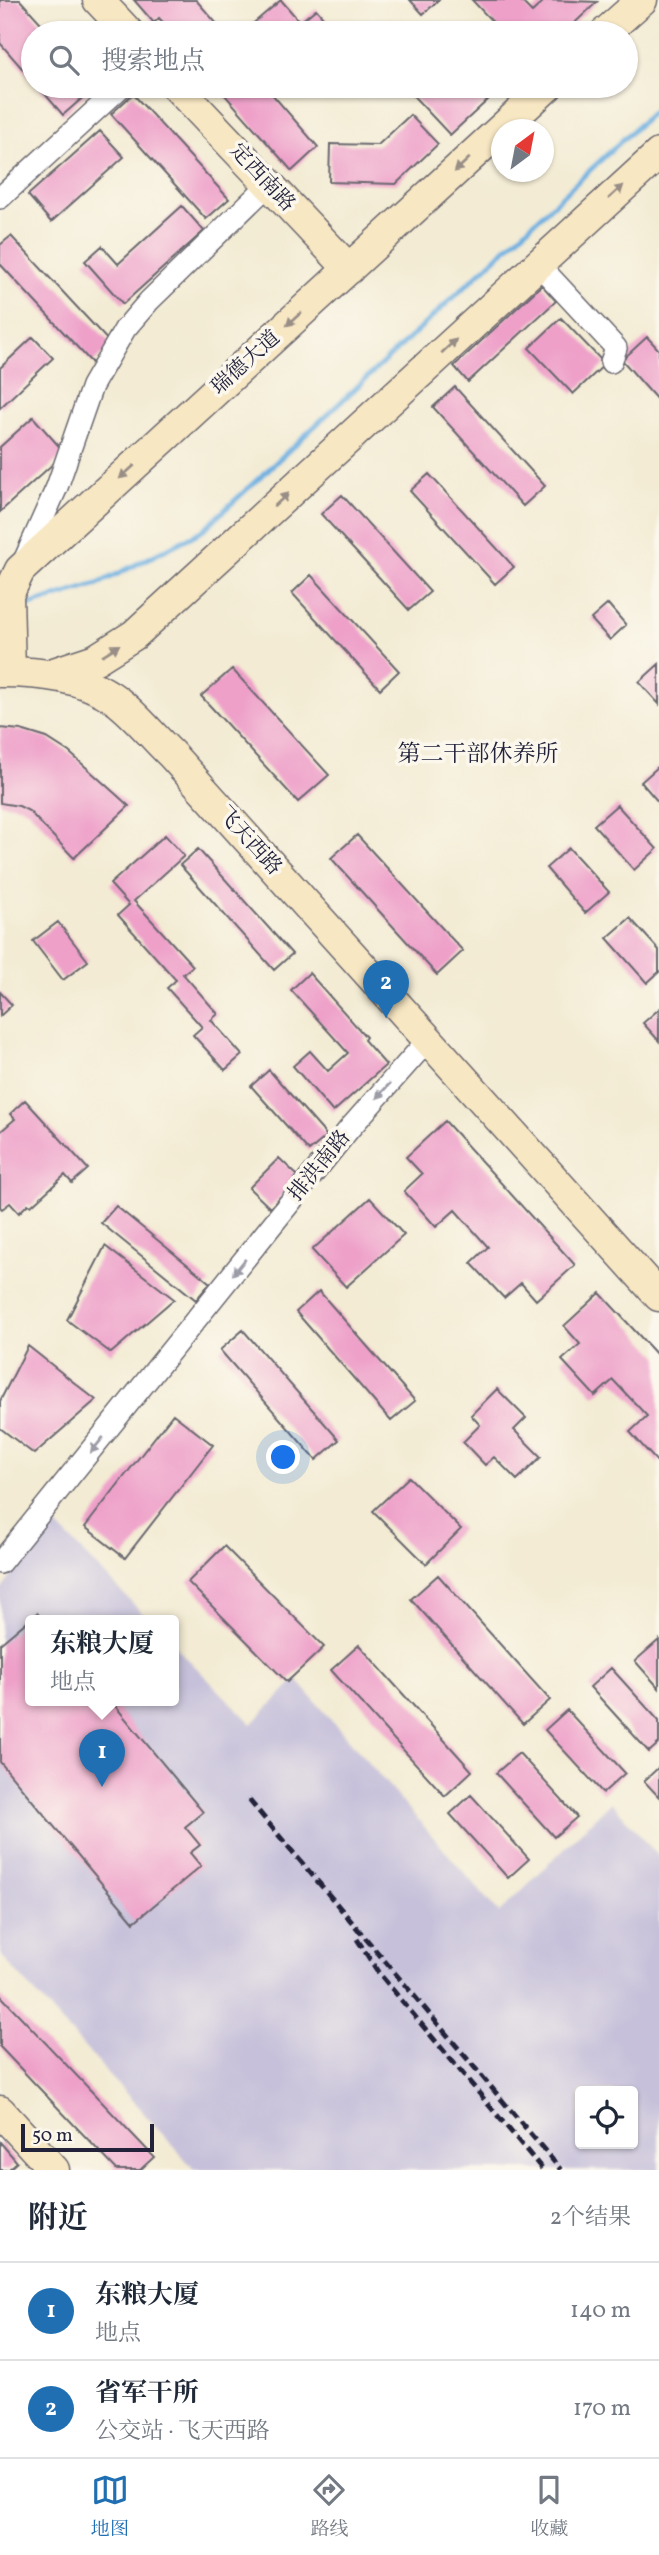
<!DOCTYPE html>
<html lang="zh">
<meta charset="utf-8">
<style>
:root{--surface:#fff;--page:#f6f6f7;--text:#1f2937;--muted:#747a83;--line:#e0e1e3;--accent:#1f6fb2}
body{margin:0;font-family:Vollkorn,"Noto Serif SC",serif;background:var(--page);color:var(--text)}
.controls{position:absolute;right:21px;bottom:21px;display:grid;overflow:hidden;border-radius:7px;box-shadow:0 2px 5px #0004}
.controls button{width:63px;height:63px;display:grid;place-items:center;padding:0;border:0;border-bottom:2px solid var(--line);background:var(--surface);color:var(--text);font:35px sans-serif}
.compass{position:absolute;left:491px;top:119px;width:63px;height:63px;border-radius:50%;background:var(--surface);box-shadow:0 2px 5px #0004;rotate:32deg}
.scale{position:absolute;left:21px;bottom:18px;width:133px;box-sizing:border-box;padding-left:7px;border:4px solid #22223b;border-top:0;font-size:19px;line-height:24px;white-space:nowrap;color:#22223b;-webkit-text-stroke:5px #fbf7ec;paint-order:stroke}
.you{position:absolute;left:284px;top:1458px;width:24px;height:24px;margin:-18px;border:5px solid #fff;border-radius:50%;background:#1a73e8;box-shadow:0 0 0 10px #1a73e833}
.badge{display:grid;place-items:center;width:46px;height:46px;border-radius:50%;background:var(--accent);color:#fff;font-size:23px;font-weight:700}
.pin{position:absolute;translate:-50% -58px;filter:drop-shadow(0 2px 4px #0008)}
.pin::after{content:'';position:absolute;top:37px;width:24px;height:21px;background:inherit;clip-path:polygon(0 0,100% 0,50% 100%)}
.popup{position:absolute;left:25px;top:1615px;width:154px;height:91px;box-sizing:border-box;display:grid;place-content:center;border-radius:7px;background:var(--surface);filter:drop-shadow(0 2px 5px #0005);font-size:23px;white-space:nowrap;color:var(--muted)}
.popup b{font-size:26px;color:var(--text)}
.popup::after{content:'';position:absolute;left:50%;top:100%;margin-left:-14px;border:14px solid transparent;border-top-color:var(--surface)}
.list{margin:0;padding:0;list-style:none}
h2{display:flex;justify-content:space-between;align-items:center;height:91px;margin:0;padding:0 28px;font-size:30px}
h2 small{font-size:23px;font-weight:400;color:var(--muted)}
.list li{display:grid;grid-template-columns:46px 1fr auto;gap:21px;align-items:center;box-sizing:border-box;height:98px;padding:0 28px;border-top:2px solid var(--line)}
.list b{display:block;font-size:26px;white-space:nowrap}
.list p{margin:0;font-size:23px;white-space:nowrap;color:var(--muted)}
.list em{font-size:23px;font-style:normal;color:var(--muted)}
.icon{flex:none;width:38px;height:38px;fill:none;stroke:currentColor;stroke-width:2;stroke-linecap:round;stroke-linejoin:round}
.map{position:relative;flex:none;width:659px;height:2170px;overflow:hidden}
.search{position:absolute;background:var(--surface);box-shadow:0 2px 5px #0004;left:21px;right:21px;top:21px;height:77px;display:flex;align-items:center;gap:18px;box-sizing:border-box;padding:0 24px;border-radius:38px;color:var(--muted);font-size:26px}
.sheet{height:287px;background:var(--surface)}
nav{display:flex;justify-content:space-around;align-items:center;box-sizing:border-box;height:98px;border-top:2px solid var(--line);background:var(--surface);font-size:19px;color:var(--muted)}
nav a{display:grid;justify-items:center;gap:4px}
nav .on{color:var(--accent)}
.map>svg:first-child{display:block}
.industrial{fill:#c6c0da;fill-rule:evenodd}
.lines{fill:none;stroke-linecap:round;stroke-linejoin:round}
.stream{stroke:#6bafe1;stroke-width:5}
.building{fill:#eea0c9}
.street-casing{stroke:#6b6870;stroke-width:24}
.secondary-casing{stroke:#6b6870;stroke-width:33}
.street{stroke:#fff;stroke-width:21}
.secondary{stroke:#f8e7c3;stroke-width:30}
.rail{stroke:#22223b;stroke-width:5;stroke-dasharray:10 5;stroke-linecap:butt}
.oneway{fill:#988e86}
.oneway2{fill:#9c9ca7}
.labels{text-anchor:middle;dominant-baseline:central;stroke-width:7;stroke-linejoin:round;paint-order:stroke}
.street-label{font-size:21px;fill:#22223b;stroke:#fbf7ec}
.neighbourhood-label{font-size:23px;fill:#22223b;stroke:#fbf7ec}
</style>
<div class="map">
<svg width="659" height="2170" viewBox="0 0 659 2170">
<rect width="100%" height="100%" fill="#fbf7ec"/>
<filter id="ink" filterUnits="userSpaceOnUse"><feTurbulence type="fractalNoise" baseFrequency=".0143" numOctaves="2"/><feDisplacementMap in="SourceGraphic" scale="14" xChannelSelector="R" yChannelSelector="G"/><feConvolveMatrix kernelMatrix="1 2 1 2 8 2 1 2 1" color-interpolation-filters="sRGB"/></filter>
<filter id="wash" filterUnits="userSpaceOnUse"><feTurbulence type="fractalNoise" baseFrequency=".00686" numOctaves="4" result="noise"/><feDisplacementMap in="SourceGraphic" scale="28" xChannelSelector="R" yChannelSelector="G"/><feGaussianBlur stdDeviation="1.57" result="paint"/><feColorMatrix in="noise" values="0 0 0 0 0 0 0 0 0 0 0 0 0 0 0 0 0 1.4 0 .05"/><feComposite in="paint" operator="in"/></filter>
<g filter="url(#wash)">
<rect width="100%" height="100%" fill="#f3ebd3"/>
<path class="industrial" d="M52,1521L150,1621H30V1701H174V1645L252,1724L296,1679L499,1913L611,1802L659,1857V2170H195L0,1954V1592ZM580,2091H633V2144H580Z"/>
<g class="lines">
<path class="stream" d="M16,609L98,584L202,531L659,106"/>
</g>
<g id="blocks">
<path class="building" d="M0,0H20L50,33H33V81L0,43Z
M134,0H196L225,33H173L159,18L154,23Z
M281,0L300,22L316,9L337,33L243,32Z
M410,0H439L423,14Z
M472,0H520L532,12L545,0L597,2L564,33H503Z
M38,86H96L63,115Z
M217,86H265L318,147L292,171Z
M404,86H503L450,135Z
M133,94L229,199L206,219L111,114Z
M410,115L438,144L396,184L329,182L330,144L378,145Z
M100,131L124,157L51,222L28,195Z
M182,206L204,231L123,304L85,261L102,246L118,264Z
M11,236L112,345L92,363L0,264V245Z
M542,285L556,301L468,382L454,366Z
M561,318L605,364L573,394L529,348Z
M33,337L53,358L0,408V368Z
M647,337L659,350V402L622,360Z
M455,387L545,486L523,506L433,407Z
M33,417L65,453L0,512V447Z
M429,474L514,567L495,584L410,491Z
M342,495L430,592L409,610L321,514Z
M311,575L399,671L380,689L292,593Z
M608,604L626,625L610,640L591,619Z
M659,664V704L639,682Z
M232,669L329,775L298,802L201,696Z
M0,728L21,730L47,738L69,752L129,806L74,858L29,811L19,806L0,803Z
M659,766V803L641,782Z
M617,805L657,849L634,870L594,825Z
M165,835L184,856L134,901L193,966L183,974L218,1014L211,1020L242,1055L225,1070L193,1035L202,1027L167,988L176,980L118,915L129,905L110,884Z
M357,835L463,951L437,975L331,858Z
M569,848L609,892L585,913L546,868Z
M198,849L292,954L274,970L180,865Z
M630,918L659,950V972L647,983L607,938Z
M58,922L88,961L63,980L33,941Z
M309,973L366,1037L364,1040L386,1065L333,1112L293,1066L310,1051L328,1071L348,1053L291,990Z
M0,992L12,1005L0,1016Z
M659,1009V1041L643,1023Z
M269,1070L327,1136L309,1151L251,1086Z
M25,1100L88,1169L72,1183L65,1175L31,1206L28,1204L19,1213L10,1203L2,1209L0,1207V1132L15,1119L10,1114Z
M445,1121L575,1265L536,1300L521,1283L504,1298L471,1263L488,1247L455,1210L436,1227L404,1191L422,1174L406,1157Z
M279,1158L299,1177L270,1208L249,1188Z
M370,1198L404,1235L346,1287L312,1250Z
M116,1206L210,1283L196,1300L101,1223Z
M105,1246L174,1299L111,1353L67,1320Z
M319,1291L415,1401L391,1421L296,1312Z
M600,1293L659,1357V1464L630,1432L647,1416L613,1380L595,1396L562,1360L580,1344L564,1326Z
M243,1330L339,1440L316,1460L220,1350Z
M28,1346L96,1400L34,1454L0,1428V1401Z
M497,1389L526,1418L514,1430L541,1457L517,1480L494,1457L485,1465L463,1442L480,1425L471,1415Z
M173,1414L213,1445L125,1558L85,1527Z
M409,1477L461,1529L426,1564L373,1511Z
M224,1546L324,1647L287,1682L188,1582Z
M438,1575L550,1700L523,1724L411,1599Z
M37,1613L44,1621H30V1701H111L203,1812L185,1827L200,1845L190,1853L201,1866L134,1922L0,1762V1644Z
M659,1640V1688L635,1661Z
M359,1645L472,1771L445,1796L331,1670Z
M611,1668L659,1721V1743L649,1752L590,1687Z
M567,1710L625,1773L603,1793L545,1730Z
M519,1753L577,1817L554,1837L496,1773Z
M659,1767V1797L644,1781Z
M471,1795L529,1859L508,1878L450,1814Z
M0,1995L154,2157L140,2170H117L0,2047Z
M0,2142L17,2162L8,2170H0Z"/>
</g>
</g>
<g filter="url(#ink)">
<use href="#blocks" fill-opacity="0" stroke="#6b6870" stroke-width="2"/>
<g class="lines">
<g class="street-casing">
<path id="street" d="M0,198L122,86
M538,264L616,348L611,362
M23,563L57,487L92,386L125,329L149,301L267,186
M0,1563L350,1128L428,1040"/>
</g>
<g class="secondary-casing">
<path id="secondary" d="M98,0L129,33
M605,33L642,0
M176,86L349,269
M0,672C39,672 84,676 116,700C136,715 153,737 171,754L659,1296
M10,672L8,595L20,570L548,86
M48,675L96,659L134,635L659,154
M0,2111L54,2170"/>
</g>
<use href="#street" class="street"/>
<use href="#secondary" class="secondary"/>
<path class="rail" d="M249,1800L561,2170
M357,1939L378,1972L543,2170"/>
</g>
<defs><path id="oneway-solid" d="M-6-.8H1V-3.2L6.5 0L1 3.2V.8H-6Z" transform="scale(1.75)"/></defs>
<g class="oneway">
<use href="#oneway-solid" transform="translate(462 165) rotate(137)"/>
<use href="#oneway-solid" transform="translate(616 192) rotate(-42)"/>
<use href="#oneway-solid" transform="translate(294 319) rotate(138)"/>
<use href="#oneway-solid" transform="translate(449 346) rotate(-43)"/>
<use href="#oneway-solid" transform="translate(127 472) rotate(138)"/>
<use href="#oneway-solid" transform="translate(281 500) rotate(-43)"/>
<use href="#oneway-solid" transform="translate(111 650) rotate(-32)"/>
</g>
<g class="oneway2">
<use href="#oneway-solid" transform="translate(383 1091) rotate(132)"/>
<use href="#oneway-solid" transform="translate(239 1267) rotate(129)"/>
<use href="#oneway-solid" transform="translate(97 1445) rotate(129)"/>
</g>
</g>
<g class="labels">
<g class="street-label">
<text transform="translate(262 178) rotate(47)">定西南路</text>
<text transform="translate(246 363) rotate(-42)">瑞德大道</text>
<text transform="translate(249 841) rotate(48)">飞天西路</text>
<text transform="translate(320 1166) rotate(-51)">排洪南路</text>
</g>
<g class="neighbourhood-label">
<text x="478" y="755">第二干部休养所</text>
</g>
</g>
</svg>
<div class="controls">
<button><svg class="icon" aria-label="locate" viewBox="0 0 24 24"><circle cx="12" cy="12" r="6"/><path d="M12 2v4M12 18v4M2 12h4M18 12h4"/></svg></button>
</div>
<svg class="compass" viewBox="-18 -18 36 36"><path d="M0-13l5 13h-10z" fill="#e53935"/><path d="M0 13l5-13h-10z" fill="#747a83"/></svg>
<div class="scale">50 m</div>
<div class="you"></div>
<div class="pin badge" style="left:102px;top:1787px">1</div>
<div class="popup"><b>东粮大厦</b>地点</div>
<div class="pin badge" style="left:386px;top:1018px">2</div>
<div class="search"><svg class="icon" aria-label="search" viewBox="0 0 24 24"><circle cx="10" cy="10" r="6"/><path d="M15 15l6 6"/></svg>搜索地点</div>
</div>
<section class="sheet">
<h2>附近<small>2个结果</small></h2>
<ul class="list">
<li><span class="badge">1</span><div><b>东粮大厦</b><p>地点</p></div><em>140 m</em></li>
<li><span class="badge">2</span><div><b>省军干所</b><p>公交站 · 飞天西路</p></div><em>170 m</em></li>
</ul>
</section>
<nav>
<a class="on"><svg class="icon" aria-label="map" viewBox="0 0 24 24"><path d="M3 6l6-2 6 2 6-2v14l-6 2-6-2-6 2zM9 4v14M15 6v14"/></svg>地图</a>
<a><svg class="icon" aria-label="directions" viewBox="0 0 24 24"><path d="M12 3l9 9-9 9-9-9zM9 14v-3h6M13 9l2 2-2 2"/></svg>路线</a>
<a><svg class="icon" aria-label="saved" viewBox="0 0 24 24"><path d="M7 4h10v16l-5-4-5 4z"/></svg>收藏</a>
</nav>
